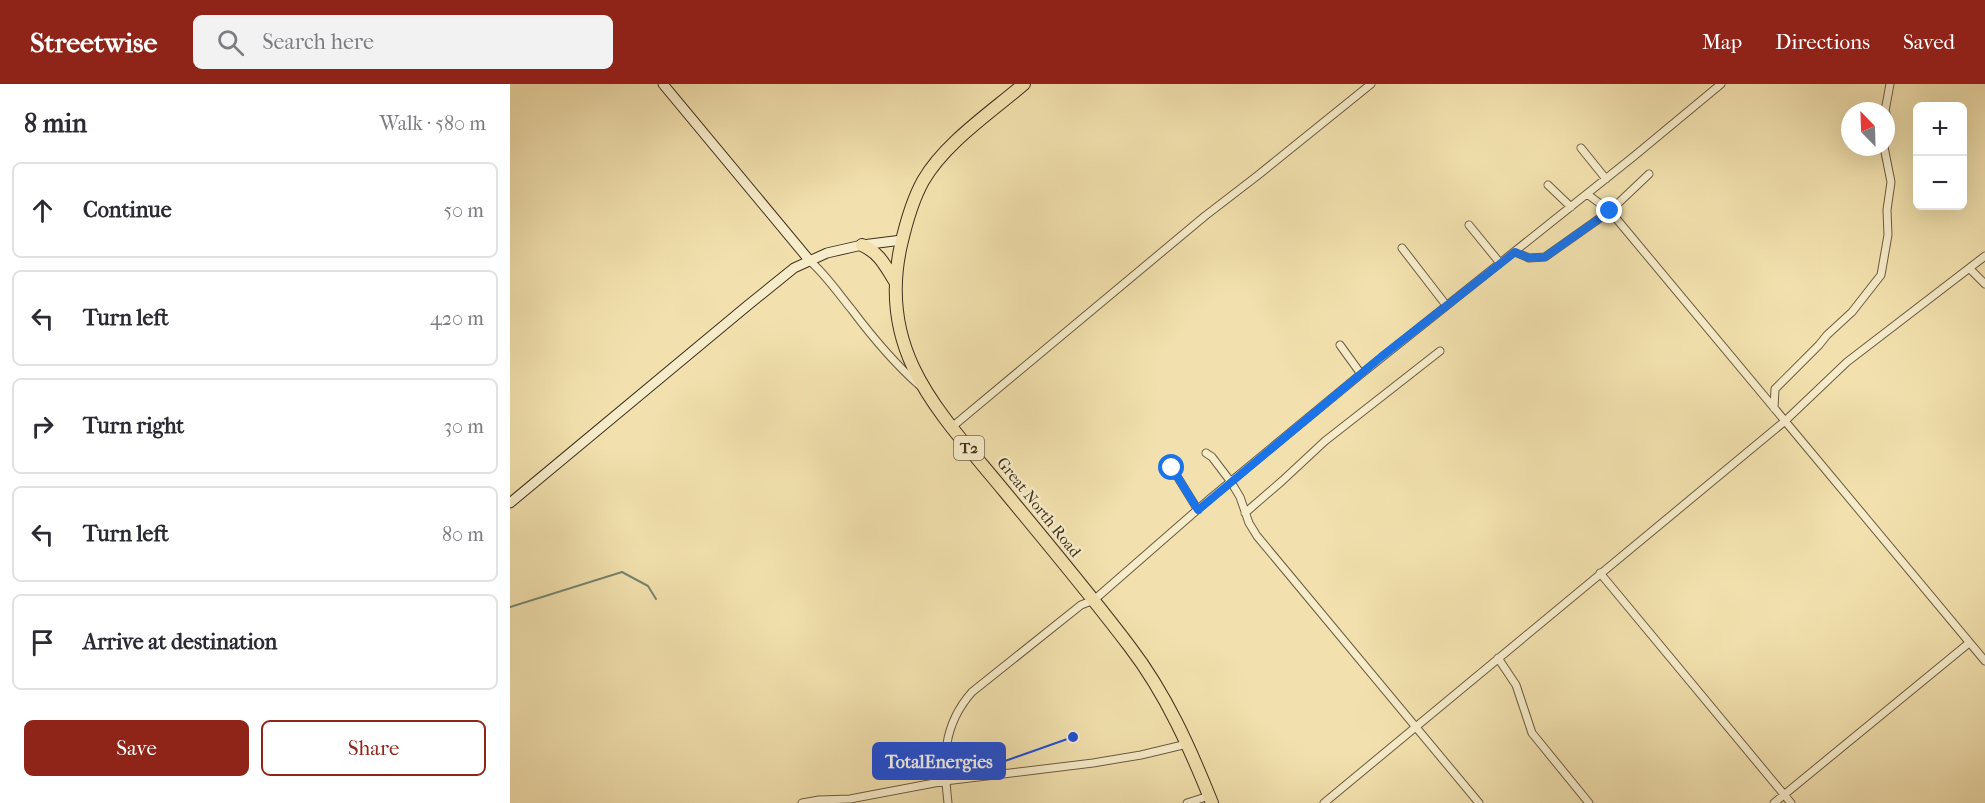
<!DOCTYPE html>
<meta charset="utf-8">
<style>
:root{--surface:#fff;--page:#f2f2f3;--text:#2b2b33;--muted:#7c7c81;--line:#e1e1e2;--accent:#8f2418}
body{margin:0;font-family:"IM FELL French Canon",serif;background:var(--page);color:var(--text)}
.controls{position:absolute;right:18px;top:18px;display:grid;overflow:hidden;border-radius:9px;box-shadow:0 6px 24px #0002}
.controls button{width:54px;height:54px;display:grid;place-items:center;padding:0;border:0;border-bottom:2px solid var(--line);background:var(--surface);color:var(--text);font:30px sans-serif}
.compass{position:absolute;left:1331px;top:18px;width:54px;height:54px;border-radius:50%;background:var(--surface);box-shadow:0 6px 24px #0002;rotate:337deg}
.stop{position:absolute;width:18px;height:18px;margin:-14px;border:4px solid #1a73e8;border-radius:50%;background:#fff}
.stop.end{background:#1a73e8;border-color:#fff;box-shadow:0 2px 6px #0008}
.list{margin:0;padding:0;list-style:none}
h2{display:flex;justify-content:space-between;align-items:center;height:78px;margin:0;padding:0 24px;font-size:26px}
h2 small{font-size:20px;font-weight:400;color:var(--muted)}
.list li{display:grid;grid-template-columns:39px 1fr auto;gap:18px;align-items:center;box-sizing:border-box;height:96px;margin:0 12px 12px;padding:0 12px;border:2px solid var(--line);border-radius:9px}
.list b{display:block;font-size:22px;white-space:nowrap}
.list em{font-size:20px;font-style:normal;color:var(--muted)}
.actions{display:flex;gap:12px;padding:18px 24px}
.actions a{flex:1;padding:14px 0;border:2px solid var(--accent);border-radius:9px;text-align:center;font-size:21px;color:var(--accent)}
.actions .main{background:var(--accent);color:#fff}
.icon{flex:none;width:33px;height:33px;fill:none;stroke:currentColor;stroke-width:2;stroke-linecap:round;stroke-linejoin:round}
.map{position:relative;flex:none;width:1475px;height:719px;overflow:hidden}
header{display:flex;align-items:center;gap:36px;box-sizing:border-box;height:84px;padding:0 30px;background:var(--accent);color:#fff}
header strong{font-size:28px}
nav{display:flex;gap:33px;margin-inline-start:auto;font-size:21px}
.search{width:420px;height:54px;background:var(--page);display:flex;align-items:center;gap:15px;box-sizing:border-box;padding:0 21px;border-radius:9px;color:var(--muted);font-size:22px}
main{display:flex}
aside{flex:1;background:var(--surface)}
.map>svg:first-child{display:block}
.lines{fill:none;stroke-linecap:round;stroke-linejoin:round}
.stream{stroke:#76856f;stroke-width:2}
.street-casing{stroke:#6b5c41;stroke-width:9}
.secondary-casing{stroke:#3e301d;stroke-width:11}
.highway-casing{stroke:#3e301d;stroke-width:14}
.street{stroke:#f7ecca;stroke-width:7}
.secondary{stroke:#f7ecca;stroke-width:9}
.highway{stroke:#f2e1ae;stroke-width:12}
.route{stroke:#1a73e8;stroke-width:8}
.labels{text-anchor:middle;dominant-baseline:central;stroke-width:5;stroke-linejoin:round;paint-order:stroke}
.shield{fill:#f7ecca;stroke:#766851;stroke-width:1.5}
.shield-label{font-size:15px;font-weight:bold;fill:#3e301d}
.street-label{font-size:16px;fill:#3e301d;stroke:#f7ecca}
.leader{fill:none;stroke:#1d4ed8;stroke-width:2}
.callout-dot{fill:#1d4ed8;stroke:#f7ecca;stroke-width:2}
.callout{fill:#1d4ed8;stroke:#1d4ed8;stroke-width:2}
.callout-label{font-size:18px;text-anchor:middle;font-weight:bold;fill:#fff}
</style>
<header>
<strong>Streetwise</strong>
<div class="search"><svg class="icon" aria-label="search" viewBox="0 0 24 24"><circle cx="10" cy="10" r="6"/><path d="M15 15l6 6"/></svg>Search here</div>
<nav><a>Map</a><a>Directions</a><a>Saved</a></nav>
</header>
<main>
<aside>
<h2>8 min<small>Walk · 580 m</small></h2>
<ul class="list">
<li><svg class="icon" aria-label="ahead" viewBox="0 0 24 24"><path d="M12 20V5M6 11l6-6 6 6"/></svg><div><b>Continue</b></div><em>50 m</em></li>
<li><svg class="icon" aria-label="left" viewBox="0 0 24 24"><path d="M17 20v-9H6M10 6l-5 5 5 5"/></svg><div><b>Turn left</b></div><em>420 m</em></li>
<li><svg class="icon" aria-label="right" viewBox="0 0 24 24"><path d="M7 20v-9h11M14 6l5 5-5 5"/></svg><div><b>Turn right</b></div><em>30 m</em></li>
<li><svg class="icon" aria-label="left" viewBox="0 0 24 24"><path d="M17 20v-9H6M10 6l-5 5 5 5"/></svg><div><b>Turn left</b></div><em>80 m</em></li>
<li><svg class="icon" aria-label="arrive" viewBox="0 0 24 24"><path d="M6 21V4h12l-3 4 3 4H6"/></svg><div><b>Arrive at destination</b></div></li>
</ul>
<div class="actions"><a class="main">Save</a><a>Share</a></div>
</aside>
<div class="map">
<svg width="1475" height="719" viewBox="0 0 1475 719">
<rect width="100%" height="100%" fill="#f2e1ae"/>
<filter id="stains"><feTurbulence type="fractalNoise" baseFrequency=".00333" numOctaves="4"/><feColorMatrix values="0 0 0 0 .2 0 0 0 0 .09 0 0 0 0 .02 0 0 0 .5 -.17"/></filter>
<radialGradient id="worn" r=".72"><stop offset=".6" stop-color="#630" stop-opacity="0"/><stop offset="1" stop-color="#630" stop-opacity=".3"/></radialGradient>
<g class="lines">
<path class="stream" d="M0,523L112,488L138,502L146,515"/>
<g class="street-casing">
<path id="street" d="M1375,27L1380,0
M1376,29V52
M1071,64L1096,95
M1038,101L1061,123
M1077,110L1100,127L1475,577
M959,141L990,179
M892,164L936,221
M1005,168L1019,174L1035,173L1100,127L1139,90
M300,177C316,191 328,209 342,226C363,254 384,279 410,302
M1460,185L1475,200
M830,261L851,290
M1264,324L1265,305L1309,261L1317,251L1342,228L1371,191L1378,151L1377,126L1381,98L1374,63
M442,343L695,132L747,92L861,0
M696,369L702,373L721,398L730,413L739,439L747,452L969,719
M662,384L688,426
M735,429L772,397L815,357L930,267
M1090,489L1281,719
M988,574L1006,601L1022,649L1079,719
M292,719L309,716L340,715L435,697L583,679L631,671L677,660
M438,719C433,676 432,642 462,608L571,521L584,516L702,413L851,290L1123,73L1211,0
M677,719L699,712
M814,719L1275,337L1337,278L1475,172
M1264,719L1459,559"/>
</g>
<g class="secondary-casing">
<path id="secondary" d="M153,0L300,177
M0,419L237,222L284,184L317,169L352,161L392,156"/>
</g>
<g class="highway-casing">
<path id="highway" d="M514,0C480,29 435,59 413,97C402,117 396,139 391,161C366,270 432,331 495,408C537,459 580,510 620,563C656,610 680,664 702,719
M352,161C371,170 375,182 386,199"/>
</g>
<use href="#street" class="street"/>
<use href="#secondary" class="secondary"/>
<use href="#highway" class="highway"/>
</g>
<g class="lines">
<path class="route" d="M662,384L688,426L871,273L1005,168L1019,174L1035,173L1100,127"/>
</g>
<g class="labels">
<rect class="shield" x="444" y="352" width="30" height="24" rx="4.5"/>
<g class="shield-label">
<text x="459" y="364">T2</text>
</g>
<g class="street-label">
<text transform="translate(529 423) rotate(51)">Great North Road</text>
</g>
</g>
<path class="leader" d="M563 653L495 677"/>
<circle class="callout-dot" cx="563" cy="653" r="6"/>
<rect class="callout" x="363" y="659" width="132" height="36" rx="6"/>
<g class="callout-label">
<text x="429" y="684">TotalEnergies</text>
</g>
<rect width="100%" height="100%" filter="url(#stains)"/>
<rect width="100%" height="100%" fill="url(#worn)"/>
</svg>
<div class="controls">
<button>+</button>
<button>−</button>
</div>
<svg class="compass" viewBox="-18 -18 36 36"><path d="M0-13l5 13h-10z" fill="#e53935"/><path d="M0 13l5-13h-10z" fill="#7c7c81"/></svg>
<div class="stop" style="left:662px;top:384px"></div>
<div class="stop end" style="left:1100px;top:127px"></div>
</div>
</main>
